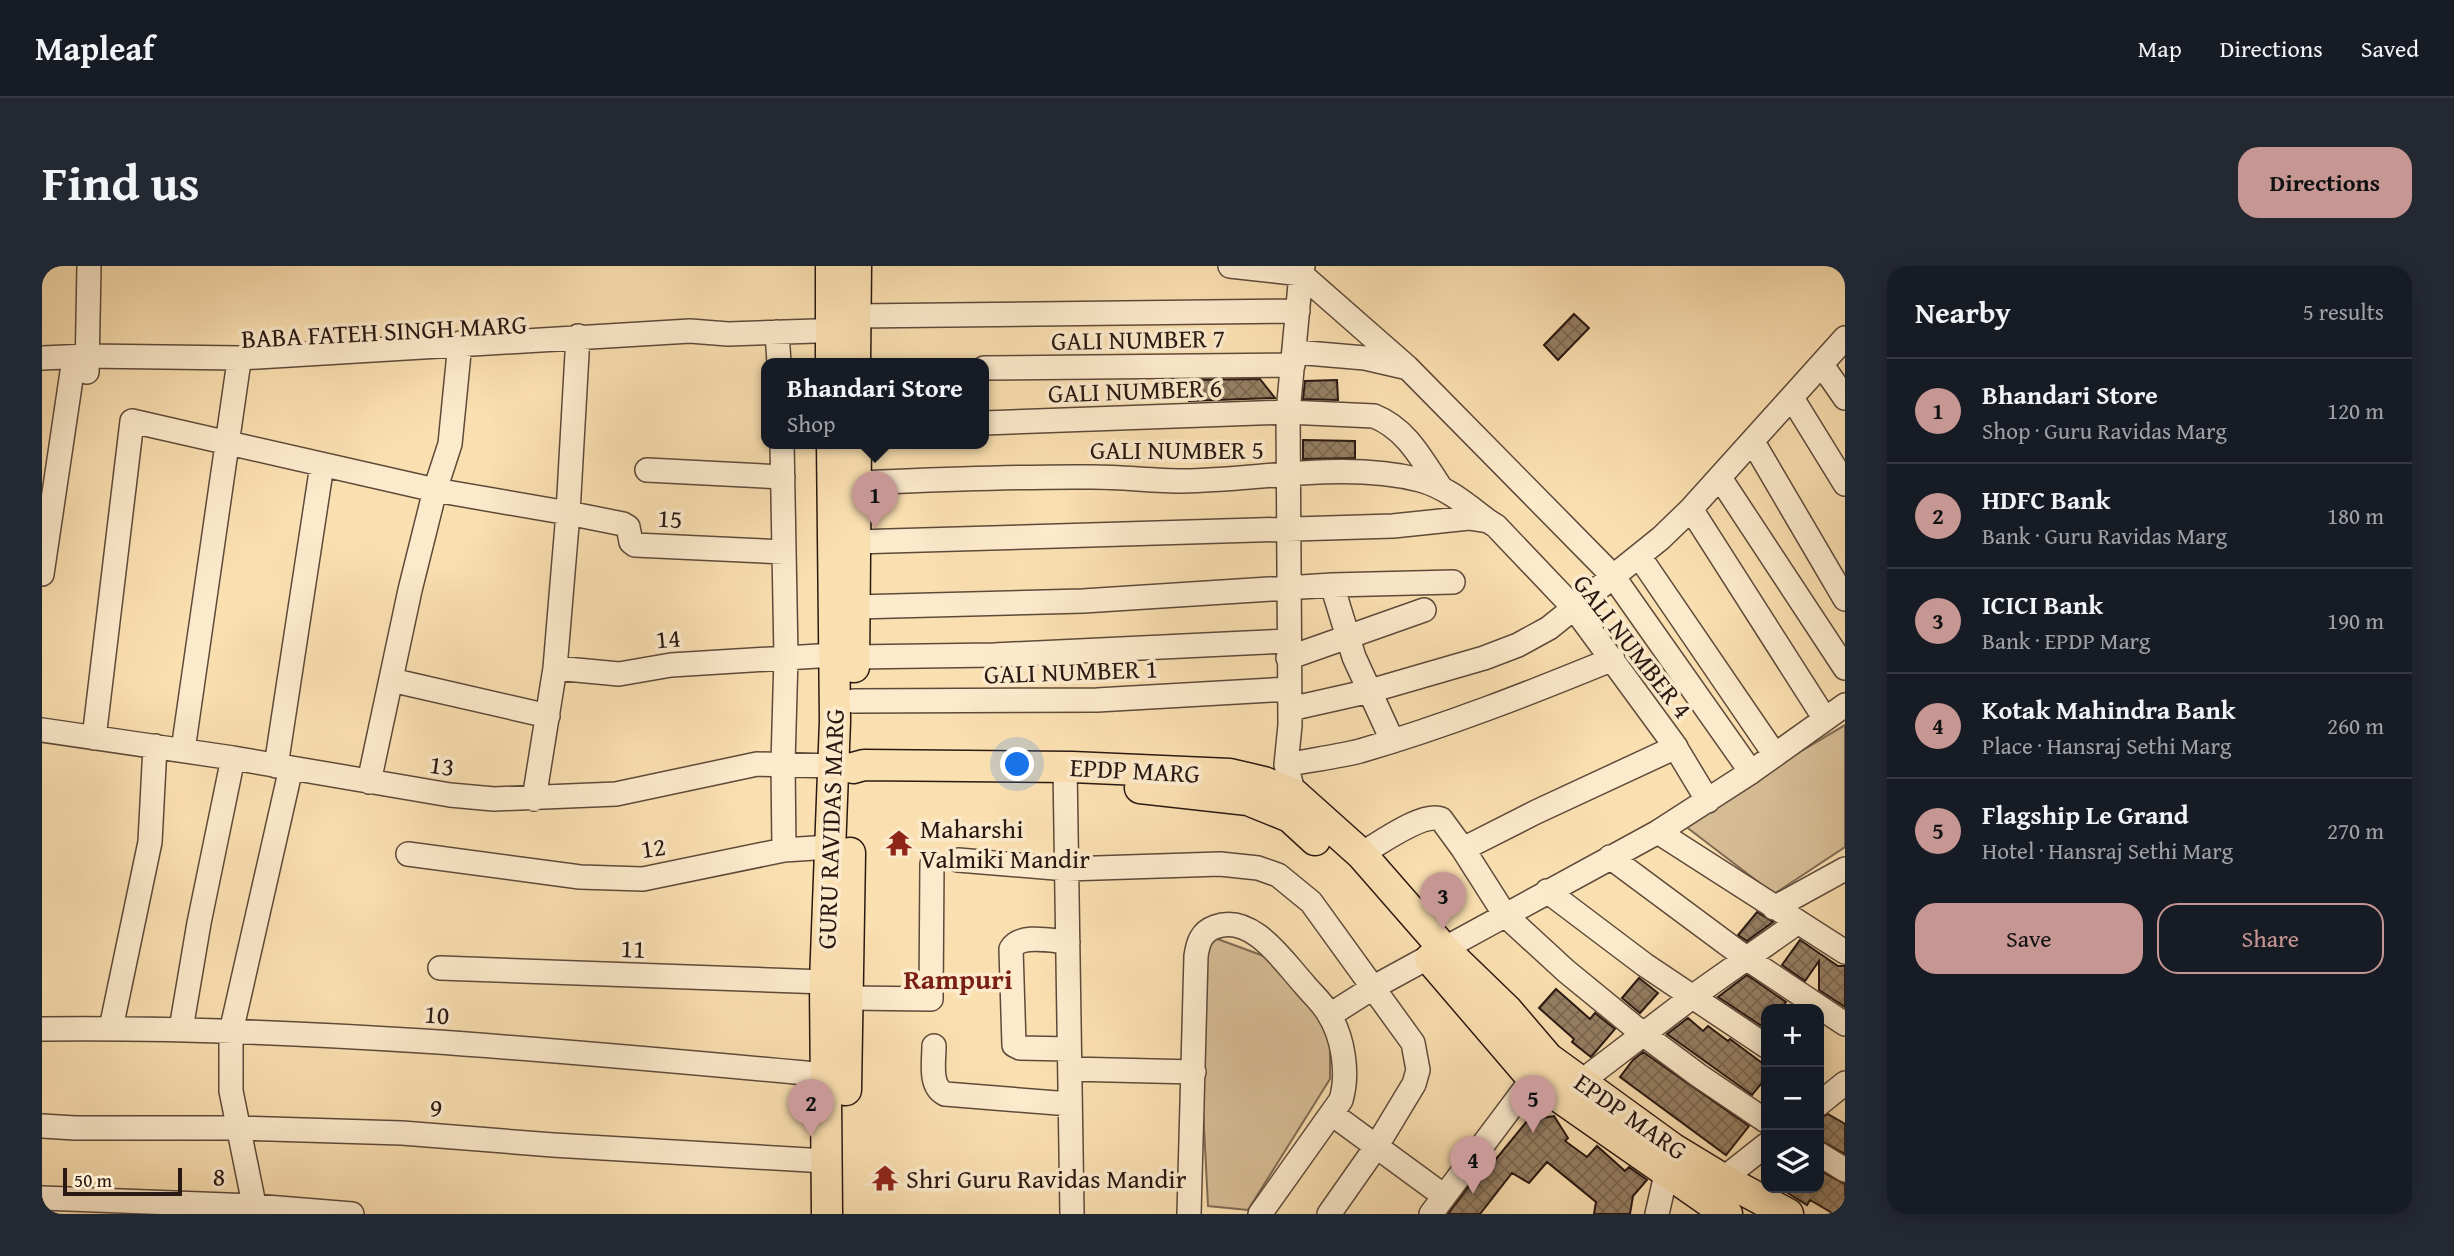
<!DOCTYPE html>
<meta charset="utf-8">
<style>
:root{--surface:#171b24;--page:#242831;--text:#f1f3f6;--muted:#9ea1a6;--line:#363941;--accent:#c59692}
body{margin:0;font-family:"Gentium Book Plus",serif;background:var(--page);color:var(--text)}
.controls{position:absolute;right:21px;bottom:21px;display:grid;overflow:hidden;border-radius:14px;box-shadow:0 4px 18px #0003}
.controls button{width:63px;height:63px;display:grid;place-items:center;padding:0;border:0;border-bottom:2px solid var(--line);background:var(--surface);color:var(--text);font:35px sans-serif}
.scale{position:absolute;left:21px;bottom:18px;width:119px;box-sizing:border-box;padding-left:7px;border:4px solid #2a1812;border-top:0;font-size:19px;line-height:24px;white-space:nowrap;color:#2a1812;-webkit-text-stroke:5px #fceacc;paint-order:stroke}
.you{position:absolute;left:976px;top:499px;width:24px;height:24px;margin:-18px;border:5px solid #fff;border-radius:50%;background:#1a73e8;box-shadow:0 0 0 10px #1a73e833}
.badge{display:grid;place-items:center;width:46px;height:46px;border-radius:50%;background:var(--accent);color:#111;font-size:23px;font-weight:700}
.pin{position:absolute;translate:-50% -58px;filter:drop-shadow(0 2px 4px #0008)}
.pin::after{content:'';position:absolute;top:37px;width:24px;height:21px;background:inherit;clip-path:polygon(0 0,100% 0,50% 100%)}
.popup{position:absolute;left:719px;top:92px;width:228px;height:91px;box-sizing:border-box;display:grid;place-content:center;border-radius:14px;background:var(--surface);filter:drop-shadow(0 2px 5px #0005);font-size:23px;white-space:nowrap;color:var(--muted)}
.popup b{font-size:26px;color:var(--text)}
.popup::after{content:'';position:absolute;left:50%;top:100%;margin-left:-14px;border:14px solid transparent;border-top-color:var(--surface)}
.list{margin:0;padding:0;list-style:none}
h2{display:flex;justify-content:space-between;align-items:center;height:91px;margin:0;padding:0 28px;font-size:30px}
h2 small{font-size:23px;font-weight:400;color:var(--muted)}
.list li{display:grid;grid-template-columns:46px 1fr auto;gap:21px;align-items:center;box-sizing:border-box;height:105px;padding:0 28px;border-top:2px solid var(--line)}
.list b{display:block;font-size:26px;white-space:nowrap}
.list p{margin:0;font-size:23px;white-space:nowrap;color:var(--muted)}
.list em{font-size:23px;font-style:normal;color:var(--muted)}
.actions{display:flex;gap:14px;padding:21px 28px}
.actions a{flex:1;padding:16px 0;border:2px solid var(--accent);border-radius:21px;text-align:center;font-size:24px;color:var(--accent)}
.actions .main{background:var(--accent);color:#111}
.icon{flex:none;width:38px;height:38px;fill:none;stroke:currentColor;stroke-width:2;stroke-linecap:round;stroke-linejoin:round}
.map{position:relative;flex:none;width:1803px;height:948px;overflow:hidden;border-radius:21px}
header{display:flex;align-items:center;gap:42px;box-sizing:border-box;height:98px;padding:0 35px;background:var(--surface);border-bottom:2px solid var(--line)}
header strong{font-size:33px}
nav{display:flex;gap:38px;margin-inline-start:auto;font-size:24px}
.intro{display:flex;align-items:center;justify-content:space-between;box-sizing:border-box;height:168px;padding:0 42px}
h1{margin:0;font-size:49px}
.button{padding:18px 32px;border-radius:21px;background:var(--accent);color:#111;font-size:24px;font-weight:700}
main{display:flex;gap:42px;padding:0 42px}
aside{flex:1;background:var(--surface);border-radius:21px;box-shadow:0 4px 18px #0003}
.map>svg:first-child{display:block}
.park{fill:#d7bd95;stroke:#806a54;stroke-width:2}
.building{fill:url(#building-cross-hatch);stroke:#2a1812;stroke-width:2}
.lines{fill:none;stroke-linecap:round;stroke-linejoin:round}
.minor-casing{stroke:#5e4a3a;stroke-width:26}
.major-casing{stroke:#2a1812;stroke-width:33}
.minor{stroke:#fceacc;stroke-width:23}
.major{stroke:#fadfb0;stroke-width:30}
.labels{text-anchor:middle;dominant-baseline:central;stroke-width:7;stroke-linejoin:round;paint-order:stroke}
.street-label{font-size:26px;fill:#2a1812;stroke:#fceacc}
.poi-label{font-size:26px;fill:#2a1812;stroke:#fceacc;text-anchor:start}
.neighbourhood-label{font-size:28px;font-weight:bold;fill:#7a1f14;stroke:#fceacc}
</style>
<header>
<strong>Mapleaf</strong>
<nav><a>Map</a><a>Directions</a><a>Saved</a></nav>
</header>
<div class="intro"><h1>Find us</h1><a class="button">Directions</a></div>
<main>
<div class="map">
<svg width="1803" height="948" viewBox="0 0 1803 948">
<defs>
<pattern id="building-cross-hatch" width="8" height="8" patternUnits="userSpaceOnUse" patternTransform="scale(1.75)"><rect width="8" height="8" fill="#967f64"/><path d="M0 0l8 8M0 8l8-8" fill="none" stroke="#7b6751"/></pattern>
</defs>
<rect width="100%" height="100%" fill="#fadfb0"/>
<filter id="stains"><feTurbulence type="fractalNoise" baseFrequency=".00286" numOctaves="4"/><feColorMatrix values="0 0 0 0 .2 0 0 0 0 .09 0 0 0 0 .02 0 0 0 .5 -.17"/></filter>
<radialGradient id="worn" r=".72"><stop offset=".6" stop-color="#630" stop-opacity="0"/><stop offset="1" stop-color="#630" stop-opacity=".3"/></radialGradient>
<path class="park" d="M1803,459V581L1732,628L1630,550L1724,506Z
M1162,668L1227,692L1262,722L1288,772V813L1206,944L1166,940L1158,782Z"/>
<path class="building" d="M1532,48L1547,62L1516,94L1502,79Z
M1218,113L1233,132L1147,135L1148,114Z
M1295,114L1296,134L1261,133L1263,115Z
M1261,174L1313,175V192L1261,193Z
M1715,646L1731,656L1705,675L1696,669Z
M1758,674L1796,700H1803V741L1777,724V695L1763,715L1740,699Z
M1705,709L1744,736L1739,743H1724V763L1676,731Z
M1597,712L1616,727L1598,747L1580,732Z
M1514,723L1548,753L1553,747L1573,763L1549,791L1530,776L1532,773L1497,742Z
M1646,752L1661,765L1666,760L1686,775L1688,773L1724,800V812L1710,829L1625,768Z
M1601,786L1707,860L1684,889L1578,811L1591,794Z
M1786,848L1803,858V888L1777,874V852Z
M1512,850L1526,872L1523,875L1545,891L1555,880L1583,905L1587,901L1605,914L1591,930L1588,948H1552L1554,936L1505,896L1487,917L1470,907L1438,948H1406L1446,895L1450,898L1486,854Z
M1777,904L1803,918V948H1792L1768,934L1765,939L1738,922H1777Z"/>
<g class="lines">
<g class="minor-casing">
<path id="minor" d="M1188,0L1259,8L1365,101L1571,310L1709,506
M814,50L1256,45
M735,66L737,97
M536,70L526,247L581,258L586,261L589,276L593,279L742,286
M1253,86L1323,92L1362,101
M0,92L45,90L198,92L648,65L686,68L804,64
M1780,99L1803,132
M942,102L1251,99
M45,106L47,0
M1750,132L1803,218
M942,157L1246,146L1332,150C1365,163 1380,194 1399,222
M1711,176L1803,333
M740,177L744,391L741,497L742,584
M605,204L741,211
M1678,212L1803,402
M812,217C892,214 971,210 1051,211C1081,211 1111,215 1141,215C1218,214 1302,195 1378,214C1404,221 1425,239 1446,255
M1649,243L1783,453
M812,276L1351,260L1427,252L1446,255L1454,260L1532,342L1631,477L1666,535
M1597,290L1733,489
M0,308L30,106
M1290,319L1312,391L1350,474
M813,341L1041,335L1290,319L1411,316
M812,391L952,389L1246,375
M1246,392L1382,344
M513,402L577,408L629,399L792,389
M349,414L506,450
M812,435L1055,434L1247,423
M1248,443L1328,425L1442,392L1476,379L1507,362L1619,272L1649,243L1803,72
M0,464L191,492L408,529L452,533L574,528L715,498L793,500
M52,472L90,155L393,224L526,247L513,402L492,533
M141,484L196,102
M1244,499C1268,494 1294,491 1318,485C1404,460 1488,427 1571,393
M234,500L280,199
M1023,501L1030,948
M327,516L368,324L393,224L408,178L418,77
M1251,538L1252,528L1244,499L1248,459L1246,146L1259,8L1261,0
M1616,566L1803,686
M1421,583L1494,546L1634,481
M366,588L538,611L601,613L742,584L788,581
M1319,588C1337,578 1380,546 1399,553L1421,583L1463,649L1524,705L1601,768L1656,809L1724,855
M1568,591L1704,692L1803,758
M916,594L1025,603L1178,598L1216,602L1236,609L1269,636L1371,777L1376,804L1372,818L1334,881L1287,948
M1505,625L1603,699L1724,780
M1732,642L1803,603
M1026,676C1010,675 978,667 969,683L972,779L978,782L1027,783
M398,702L783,716
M808,732L889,733L890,598
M1288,749L1332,721L1616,566L1709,506L1803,439
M69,762L108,576L113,480
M0,763C262,760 524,785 785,809
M139,763L157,657L191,492
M892,780C892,796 887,820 903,828L1028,838
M1028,803L1152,806
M1540,815L1650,731L1756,656
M1777,838L1803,817
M1290,848L1402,930
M0,860L33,862H196L360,867L511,879L784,895
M1777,888L1803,904
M1681,913L1724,879
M0,932L212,940L310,948
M214,948L189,825V766L249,502
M1147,948L1154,690C1156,677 1159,666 1173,661C1210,647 1241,695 1262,718C1269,727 1280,736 1286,747C1301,770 1307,807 1299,834L1218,948
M1389,948L1500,800
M1615,948L1625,904"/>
</g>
<g class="major-casing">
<path id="major" d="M789,97V0
M813,97L814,0
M812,401L814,177
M811,502L822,499L1030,501L1165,507L1188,508L1222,516L1252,528L1319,588L1402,683L1465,744L1506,792L1630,882L1681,913L1746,948
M1098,522L1206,534L1248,551L1273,574
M1388,693L1490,812L1685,948
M804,824L808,587
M785,948L783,716L793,455L790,177"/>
</g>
<use href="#minor" class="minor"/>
<use href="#major" class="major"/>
</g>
<defs>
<g id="temple-bare" transform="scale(2.1)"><path d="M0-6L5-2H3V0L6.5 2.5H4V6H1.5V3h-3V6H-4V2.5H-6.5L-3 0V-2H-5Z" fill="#8f2418" stroke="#fceacc" stroke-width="2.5" paint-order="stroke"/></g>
</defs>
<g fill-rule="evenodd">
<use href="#temple-bare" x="857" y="577"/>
<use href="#temple-bare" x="843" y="912"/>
</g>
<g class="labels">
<g class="street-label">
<text transform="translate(342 65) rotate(-3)">BABA FATEH SINGH MARG</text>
<text transform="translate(1096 73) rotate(-1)">GALI NUMBER 7</text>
<text transform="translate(1093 124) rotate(-2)">GALI NUMBER 6</text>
<text x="1135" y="183">GALI NUMBER 5</text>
<text transform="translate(628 252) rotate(3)">15</text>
<text transform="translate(626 372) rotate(-5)">14</text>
<text transform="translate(1591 380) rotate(52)">GALI NUMBER 4</text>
<text transform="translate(1029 405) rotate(-2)">GALI NUMBER 1</text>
<text transform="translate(400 499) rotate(8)">13</text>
<text transform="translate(1093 504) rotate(3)">EPDP MARG</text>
<text transform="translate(788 563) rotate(-88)">GURU RAVIDAS MARG</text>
<text transform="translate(611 581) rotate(-8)">12</text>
<text transform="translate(591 682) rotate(2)">11</text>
<text transform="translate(395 748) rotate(4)">10</text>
<text transform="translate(394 841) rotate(5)">9</text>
<text transform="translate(1589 850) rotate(35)">EPDP MARG</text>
<text transform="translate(177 910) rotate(2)">8</text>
</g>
<g class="poi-label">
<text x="878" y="562">Maharshi<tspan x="878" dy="30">Valmiki Mandir</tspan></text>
<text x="864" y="912">Shri Guru Ravidas Mandir</text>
</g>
<g class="neighbourhood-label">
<text x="916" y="712">Rampuri</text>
</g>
</g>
<rect width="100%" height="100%" filter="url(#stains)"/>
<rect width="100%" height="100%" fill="url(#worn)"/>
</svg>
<div class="controls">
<button>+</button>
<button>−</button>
<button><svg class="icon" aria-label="layers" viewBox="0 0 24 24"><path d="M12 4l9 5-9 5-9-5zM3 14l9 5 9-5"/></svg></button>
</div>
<div class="scale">50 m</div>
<div class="you"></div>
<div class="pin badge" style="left:833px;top:263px">1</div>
<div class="popup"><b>Bhandari Store</b>Shop</div>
<div class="pin badge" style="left:769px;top:871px">2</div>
<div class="pin badge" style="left:1401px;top:664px">3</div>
<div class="pin badge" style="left:1431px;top:928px">4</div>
<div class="pin badge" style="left:1491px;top:867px">5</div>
</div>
<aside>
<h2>Nearby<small>5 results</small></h2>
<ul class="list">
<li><span class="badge">1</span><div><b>Bhandari Store</b><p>Shop · Guru Ravidas Marg</p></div><em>120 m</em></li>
<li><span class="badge">2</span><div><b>HDFC Bank</b><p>Bank · Guru Ravidas Marg</p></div><em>180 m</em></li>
<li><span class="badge">3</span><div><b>ICICI Bank</b><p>Bank · EPDP Marg</p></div><em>190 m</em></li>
<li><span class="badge">4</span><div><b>Kotak Mahindra Bank</b><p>Place · Hansraj Sethi Marg</p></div><em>260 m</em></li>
<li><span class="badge">5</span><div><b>Flagship Le Grand</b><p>Hotel · Hansraj Sethi Marg</p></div><em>270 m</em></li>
</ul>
<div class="actions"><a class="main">Save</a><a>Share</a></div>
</aside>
</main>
